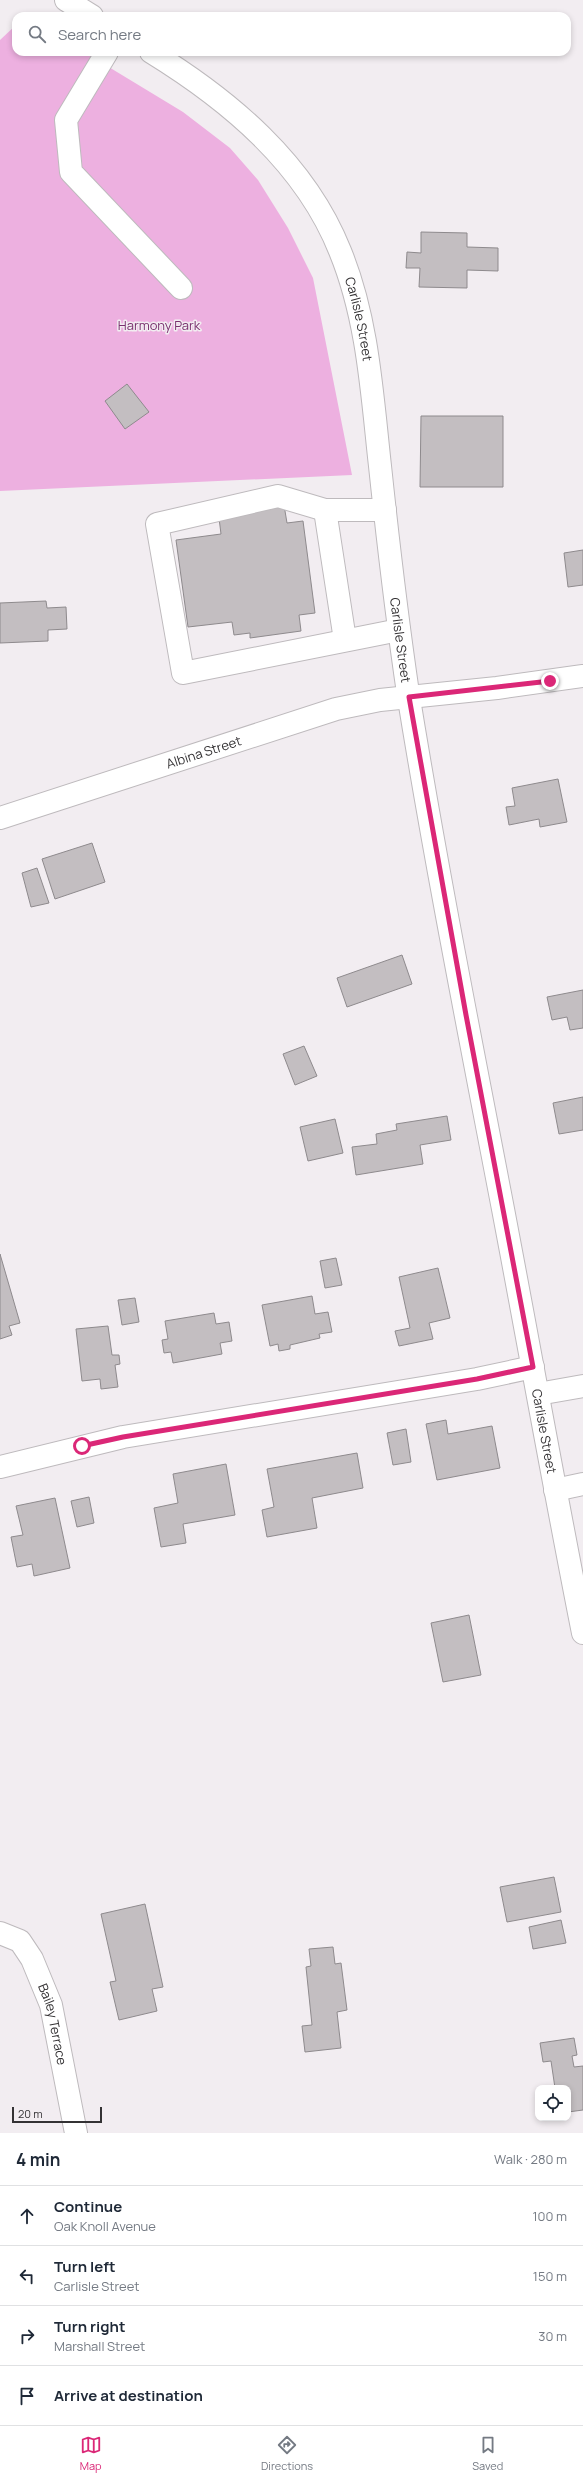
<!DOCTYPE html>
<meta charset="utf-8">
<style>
:root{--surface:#fff;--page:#f2f2f3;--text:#1f2937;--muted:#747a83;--line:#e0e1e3;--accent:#db2777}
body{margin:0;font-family:Manrope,sans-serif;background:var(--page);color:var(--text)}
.controls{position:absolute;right:12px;bottom:12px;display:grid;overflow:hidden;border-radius:8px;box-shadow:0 2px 6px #0003}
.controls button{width:36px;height:36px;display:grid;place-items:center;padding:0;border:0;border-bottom:1px solid var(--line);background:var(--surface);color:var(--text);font:20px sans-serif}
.scale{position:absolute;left:12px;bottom:10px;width:90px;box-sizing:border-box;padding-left:4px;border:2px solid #343234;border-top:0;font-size:11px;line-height:14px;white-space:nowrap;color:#343234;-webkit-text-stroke:3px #f2edf1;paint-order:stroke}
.stop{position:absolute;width:12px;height:12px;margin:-9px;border:3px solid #db2777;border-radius:50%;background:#fff}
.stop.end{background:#db2777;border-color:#fff;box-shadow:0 1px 4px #0008}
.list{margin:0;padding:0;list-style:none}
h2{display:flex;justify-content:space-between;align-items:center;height:52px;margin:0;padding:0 16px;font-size:17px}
h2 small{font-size:13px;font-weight:400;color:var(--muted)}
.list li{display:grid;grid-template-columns:26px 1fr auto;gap:12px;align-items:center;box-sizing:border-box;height:60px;padding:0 16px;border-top:1px solid var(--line)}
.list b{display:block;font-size:15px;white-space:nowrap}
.list p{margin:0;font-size:13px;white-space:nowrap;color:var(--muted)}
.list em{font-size:13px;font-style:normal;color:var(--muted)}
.icon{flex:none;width:22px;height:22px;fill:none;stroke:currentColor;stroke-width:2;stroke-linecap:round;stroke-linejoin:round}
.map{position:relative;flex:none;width:583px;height:2133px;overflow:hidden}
.search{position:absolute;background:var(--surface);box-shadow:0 2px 6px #0003;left:12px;right:12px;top:12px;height:44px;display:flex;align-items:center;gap:10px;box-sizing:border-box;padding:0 14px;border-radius:12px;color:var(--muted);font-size:15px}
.sheet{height:292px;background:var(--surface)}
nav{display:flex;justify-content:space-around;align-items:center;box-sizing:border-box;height:56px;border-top:1px solid var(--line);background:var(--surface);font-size:11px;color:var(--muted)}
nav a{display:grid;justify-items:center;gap:2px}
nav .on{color:var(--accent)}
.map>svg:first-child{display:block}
.green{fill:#edb0e0}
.building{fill:#c3bec1;stroke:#8e8a8d}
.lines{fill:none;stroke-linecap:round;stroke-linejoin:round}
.minor-casing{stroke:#bebabd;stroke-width:24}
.minor{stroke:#fff;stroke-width:22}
.route{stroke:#db2777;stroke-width:5}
.labels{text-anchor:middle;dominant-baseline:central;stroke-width:3;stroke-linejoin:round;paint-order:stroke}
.street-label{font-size:13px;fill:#343234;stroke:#f2edf1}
.park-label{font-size:13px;fill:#79306e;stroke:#f2edf1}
</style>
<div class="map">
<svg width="583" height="2133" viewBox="0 0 583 2133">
<rect width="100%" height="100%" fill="#f2edf1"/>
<path class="green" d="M16,25V52H84L183,112L230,148L258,180L288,228L313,278L352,475L0,491V40Z"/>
<path class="building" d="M421,232L467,233V247L498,248V271L467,270V288L419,287L420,268H406L407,252L421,253Z
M127,384L149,412L125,429L105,401Z
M421,416H503V487H420Z
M284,505L287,523L303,521L315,613L299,615L301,631L250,638V633L234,635L232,622L188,627L176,540L221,534L219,518Z
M583,550V585L568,587L564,553Z
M46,601L47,608L66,607L67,629L48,630V641L0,643V603Z
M558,779L567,822L540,827L539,819L509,825L506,807L515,806L512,788Z
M92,843L105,882L55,899L42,859Z
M37,868L49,903L31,907L22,873Z
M402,955L412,984L347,1007L337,978Z
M583,990V1028L570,1030L567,1017L552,1020L547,997Z
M304,1046L317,1076L295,1085L283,1054Z
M583,1097V1130L559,1134L553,1103Z
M447,1116L451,1140L420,1145L423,1164L356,1175L352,1147L377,1144L376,1134L397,1130L396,1124Z
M335,1119L343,1153L308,1161L300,1127Z
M0,1254L20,1323L9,1326L12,1335L0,1339Z
M336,1258L342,1285L325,1288L320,1261Z
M438,1268L450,1318L429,1323L433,1339L399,1346L395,1331L410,1328L399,1277Z
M312,1296L315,1314L328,1312L332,1332L319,1334L320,1338L290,1345V1349L279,1351L278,1344L270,1346L262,1305Z
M135,1298L139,1322L122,1325L118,1300Z
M214,1313L216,1324L229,1322L232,1341L220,1343L222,1354L173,1363L171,1352L164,1353L162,1340L168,1339L165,1321Z
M108,1326L112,1355H119L120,1364L115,1365L118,1387L101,1389L100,1379L82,1381L76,1329Z
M446,1420L448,1434L492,1426L500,1468L437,1480L426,1424Z
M406,1429L411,1462L393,1465L387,1433Z
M357,1453L363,1488L312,1498L317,1528L267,1537L262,1510L274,1507L267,1469Z
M226,1464L235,1515L183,1524L186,1543L161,1547L154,1508L178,1503L173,1474Z
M89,1497L94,1523L77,1527L71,1501Z
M55,1498L70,1568L34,1576L32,1564L17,1567L11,1537L23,1535L16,1506Z
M469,1615L481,1675L443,1682L431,1623Z
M554,1877L561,1912L507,1922L500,1887Z
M145,1904L163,1987L152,1989L157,2011L119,2020L110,1982L116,1981L101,1914Z
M561,1920L566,1943L533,1949L529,1927Z
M333,1947L335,1964L341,1963L347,2010L337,2012L341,2048L305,2052L302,2026L312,2025L306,1967L311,1966L309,1949Z
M574,2038L577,2055L572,2056L574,2067L583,2066V2110L568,2112V2088H555L551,2061L543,2062L540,2043Z"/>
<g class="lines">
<g class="minor-casing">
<g id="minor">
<path d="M66,0L92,16"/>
<path d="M107,52L66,120L71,172L181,288"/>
<path id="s1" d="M151,52C229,100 305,163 340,251C368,319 372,394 380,466C388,542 397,618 408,693C436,866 470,1037 503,1209C530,1351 555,1492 583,1633"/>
<path d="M325,510L345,640"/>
<path d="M385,510H325L278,496L157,524L183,673L399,630"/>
<path id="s2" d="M0,818L336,709L380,700L497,688L583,676"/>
<path d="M538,1394L583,1386"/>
<path d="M0,1467L123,1437L477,1379L533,1367"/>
<path d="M555,1490L583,1484"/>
<path id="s3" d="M0,1933L20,1941L32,1959L51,2005L76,2133"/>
</g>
</g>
<use href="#minor" class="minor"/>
</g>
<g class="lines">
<path class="route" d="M82,1446L123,1437L477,1379L533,1367L466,1015L409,697L550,681"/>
</g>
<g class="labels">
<g class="street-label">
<text stroke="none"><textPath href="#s1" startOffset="350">Carlisle Street</textPath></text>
<text stroke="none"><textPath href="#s1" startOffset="674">Carlisle Street</textPath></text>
<text stroke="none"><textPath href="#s2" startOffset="214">Albina Street</textPath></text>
<text stroke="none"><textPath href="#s1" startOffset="1478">Carlisle Street</textPath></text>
<text stroke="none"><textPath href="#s3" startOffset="112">Bailey Terrace</textPath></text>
</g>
<g class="park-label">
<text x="159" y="325">Harmony Park</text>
</g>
</g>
</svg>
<div class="controls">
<button><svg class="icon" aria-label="locate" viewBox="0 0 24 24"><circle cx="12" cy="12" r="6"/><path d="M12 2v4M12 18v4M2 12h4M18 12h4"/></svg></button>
</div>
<div class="scale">20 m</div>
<div class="stop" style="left:82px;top:1446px"></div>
<div class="stop end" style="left:550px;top:681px"></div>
<div class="search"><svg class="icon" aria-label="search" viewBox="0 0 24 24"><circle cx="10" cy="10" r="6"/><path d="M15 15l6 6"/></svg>Search here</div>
</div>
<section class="sheet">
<h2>4 min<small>Walk · 280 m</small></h2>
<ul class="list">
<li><svg class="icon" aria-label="ahead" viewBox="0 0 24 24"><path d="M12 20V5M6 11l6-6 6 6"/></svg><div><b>Continue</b><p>Oak Knoll Avenue</p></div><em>100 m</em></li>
<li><svg class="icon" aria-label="left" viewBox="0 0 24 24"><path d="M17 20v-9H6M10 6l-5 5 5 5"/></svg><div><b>Turn left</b><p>Carlisle Street</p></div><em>150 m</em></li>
<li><svg class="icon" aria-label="right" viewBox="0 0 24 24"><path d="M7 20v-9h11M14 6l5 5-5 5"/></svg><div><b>Turn right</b><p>Marshall Street</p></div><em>30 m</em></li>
<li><svg class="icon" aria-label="arrive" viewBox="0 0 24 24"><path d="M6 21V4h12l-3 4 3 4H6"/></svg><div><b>Arrive at destination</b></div></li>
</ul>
</section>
<nav>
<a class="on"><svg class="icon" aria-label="map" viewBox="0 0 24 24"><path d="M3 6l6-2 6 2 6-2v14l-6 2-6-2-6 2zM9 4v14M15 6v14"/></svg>Map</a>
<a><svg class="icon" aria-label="directions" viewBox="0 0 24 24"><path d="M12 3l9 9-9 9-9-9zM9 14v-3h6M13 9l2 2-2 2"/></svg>Directions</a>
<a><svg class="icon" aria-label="saved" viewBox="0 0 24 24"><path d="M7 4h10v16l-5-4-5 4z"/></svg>Saved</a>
</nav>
